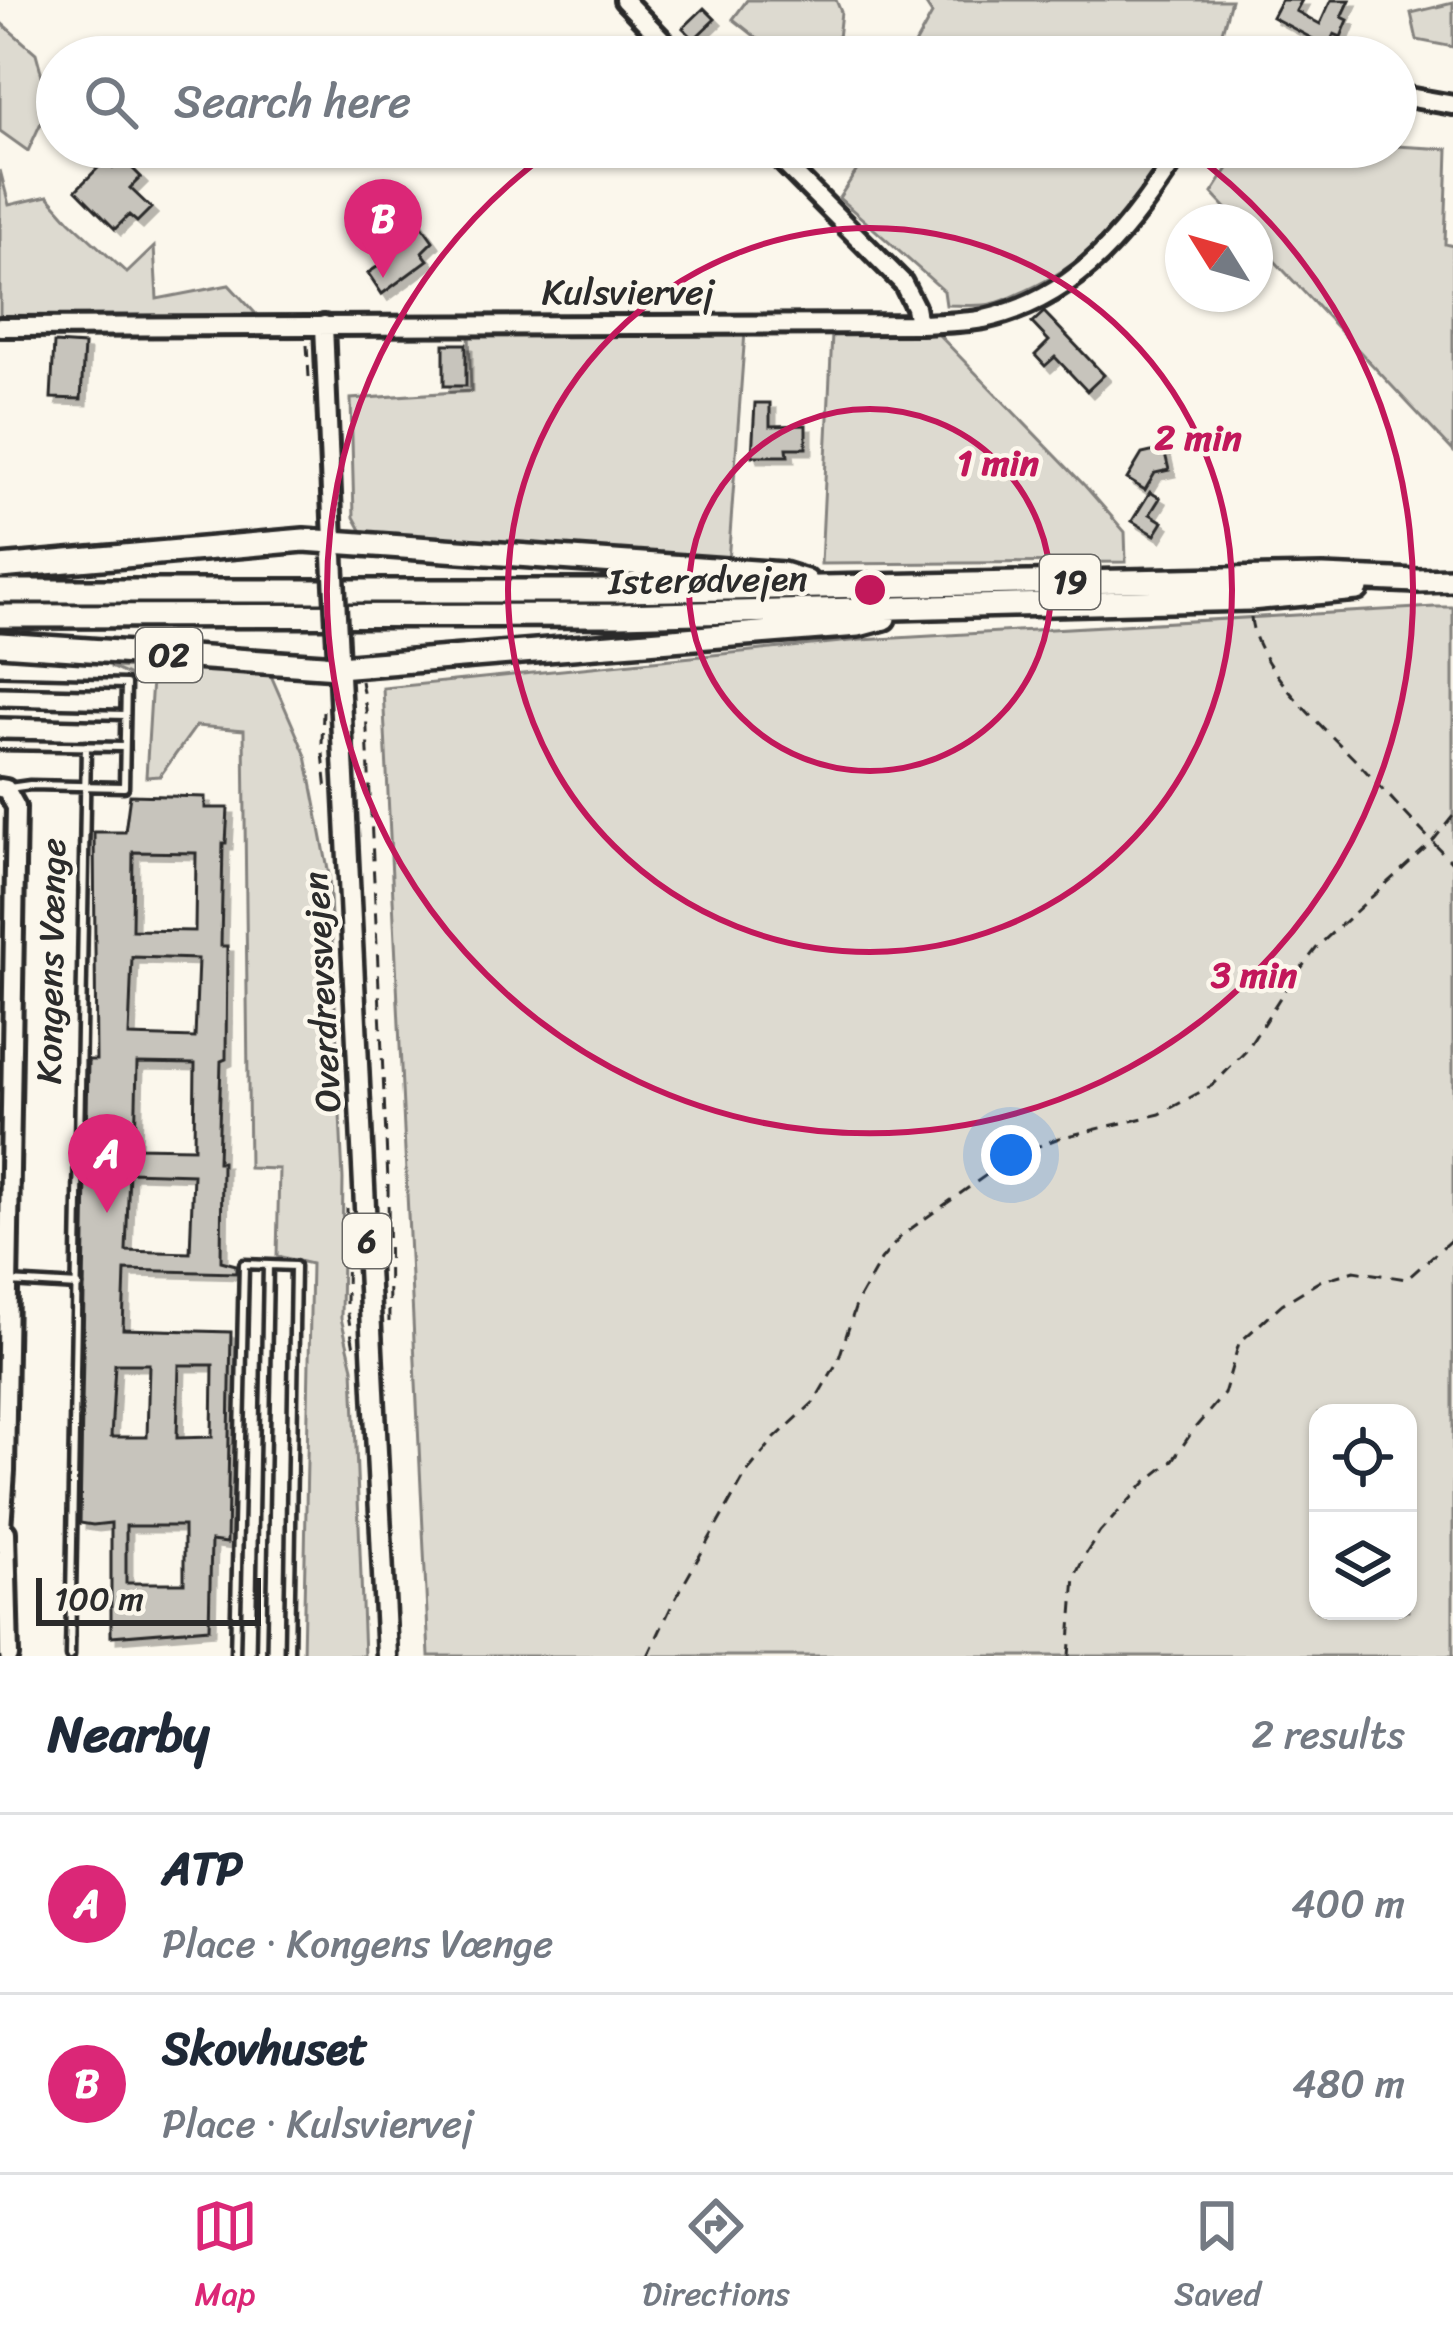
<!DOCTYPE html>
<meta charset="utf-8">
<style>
:root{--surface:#fff;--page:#f2f2f3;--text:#1f2937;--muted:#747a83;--line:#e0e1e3;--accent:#db2777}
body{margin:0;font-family:Sriracha,sans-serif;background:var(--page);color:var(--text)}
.controls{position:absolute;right:36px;bottom:36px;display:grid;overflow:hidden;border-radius:24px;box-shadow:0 3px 9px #0004}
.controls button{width:108px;height:108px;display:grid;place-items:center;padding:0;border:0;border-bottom:3px solid var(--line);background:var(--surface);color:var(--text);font:60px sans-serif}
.compass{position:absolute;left:1165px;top:204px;width:108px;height:108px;border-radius:50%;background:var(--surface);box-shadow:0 3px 9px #0004;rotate:307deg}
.scale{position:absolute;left:36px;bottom:30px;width:225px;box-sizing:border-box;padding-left:12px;border:6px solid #2b2b2b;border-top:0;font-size:33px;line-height:42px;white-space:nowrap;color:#2b2b2b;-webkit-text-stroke:9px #fbf7ec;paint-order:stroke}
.you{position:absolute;left:1011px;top:1155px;width:42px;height:42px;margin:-30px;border:9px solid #fff;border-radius:50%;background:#1a73e8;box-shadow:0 0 0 18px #1a73e833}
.badge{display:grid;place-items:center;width:78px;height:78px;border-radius:50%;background:var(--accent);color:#fff;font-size:39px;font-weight:700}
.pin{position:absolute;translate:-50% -99px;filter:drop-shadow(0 3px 6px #0008)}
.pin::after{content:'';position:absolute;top:63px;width:42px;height:36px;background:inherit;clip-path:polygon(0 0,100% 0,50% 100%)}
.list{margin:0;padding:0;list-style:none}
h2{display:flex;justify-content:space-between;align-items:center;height:156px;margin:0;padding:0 48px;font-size:51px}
h2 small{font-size:39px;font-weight:400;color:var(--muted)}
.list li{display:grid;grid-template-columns:78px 1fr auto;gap:36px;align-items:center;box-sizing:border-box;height:180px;padding:0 48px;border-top:3px solid var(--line)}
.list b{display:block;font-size:45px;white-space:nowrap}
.list p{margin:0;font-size:39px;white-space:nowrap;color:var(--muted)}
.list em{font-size:39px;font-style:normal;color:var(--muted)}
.icon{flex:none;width:66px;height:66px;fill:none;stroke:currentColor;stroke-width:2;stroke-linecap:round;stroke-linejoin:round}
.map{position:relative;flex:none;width:1453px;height:1656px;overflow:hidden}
.search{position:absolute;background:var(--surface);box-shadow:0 3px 9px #0004;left:36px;right:36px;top:36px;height:132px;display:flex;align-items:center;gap:30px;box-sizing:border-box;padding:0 42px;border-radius:66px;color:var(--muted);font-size:45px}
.sheet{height:516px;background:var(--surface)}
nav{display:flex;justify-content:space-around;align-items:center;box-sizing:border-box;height:168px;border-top:3px solid var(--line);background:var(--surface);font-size:33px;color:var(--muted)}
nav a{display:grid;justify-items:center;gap:6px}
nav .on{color:var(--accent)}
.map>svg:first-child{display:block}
.green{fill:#dddad0;stroke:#84827e;stroke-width:3;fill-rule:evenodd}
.building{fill:#c7c4bc;stroke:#2b2b2b;stroke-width:3;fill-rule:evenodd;filter:url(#shadow)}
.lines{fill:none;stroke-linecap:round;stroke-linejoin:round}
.lane-casing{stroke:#2b2b2b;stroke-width:15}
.secondary-casing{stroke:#2b2b2b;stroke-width:26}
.primary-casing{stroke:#2b2b2b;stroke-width:27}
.highway-casing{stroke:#2b2b2b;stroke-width:30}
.path{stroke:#2b2b2b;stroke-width:3;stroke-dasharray:12 9;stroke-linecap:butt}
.lane{stroke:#fbf7ec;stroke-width:6}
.secondary{stroke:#fbf7ec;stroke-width:16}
.primary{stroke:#fbf7ec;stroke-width:18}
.highway{stroke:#fbf7ec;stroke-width:21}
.primary-bridge-casing{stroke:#2b2b2b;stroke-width:27;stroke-linecap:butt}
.primary-bridge{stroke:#fbf7ec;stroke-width:18}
.ring{fill:none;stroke:#c2185b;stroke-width:6}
.labels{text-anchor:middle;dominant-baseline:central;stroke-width:9;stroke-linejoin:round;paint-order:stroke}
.shield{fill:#fbf7ec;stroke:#696865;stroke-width:3}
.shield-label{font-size:33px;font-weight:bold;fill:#2b2b2b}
.street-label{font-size:36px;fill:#2b2b2b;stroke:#fbf7ec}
.centre{fill:#c2185b;stroke:#fbf7ec;stroke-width:6}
.ring-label{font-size:36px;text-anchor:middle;font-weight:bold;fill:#c2185b;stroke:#fbf7ec;stroke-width:9;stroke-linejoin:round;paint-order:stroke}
</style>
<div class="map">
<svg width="1453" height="1656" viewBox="0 0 1453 1656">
<defs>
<filter id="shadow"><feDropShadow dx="6" dy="6" stdDeviation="0" flood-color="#0004"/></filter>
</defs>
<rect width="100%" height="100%" fill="#fbf7ec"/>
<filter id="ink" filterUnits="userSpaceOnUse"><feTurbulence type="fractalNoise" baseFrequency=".00833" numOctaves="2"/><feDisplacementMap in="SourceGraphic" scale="24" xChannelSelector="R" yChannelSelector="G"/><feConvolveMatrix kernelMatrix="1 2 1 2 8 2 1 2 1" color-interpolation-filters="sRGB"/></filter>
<g filter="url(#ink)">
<path class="green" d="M747,0H836L841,12L836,56L781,57L733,19Z
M923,0H1231L1215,57H908L932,14Z
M1453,3V47L1417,40L1411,13Z
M0,22L36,53L46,90V112L28,151L0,131Z
M1396,146L1448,149L1445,244L1453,246V451L1255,240V222H1239L1212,193L1242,147Z
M872,147H1170C1128,211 1100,257 1027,290C1014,296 999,304 984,305C971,306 958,305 946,305L944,291L839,198Z
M0,170L9,205L48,196L70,221L127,273L154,247L157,299L229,285L256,314L0,317Z
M745,332L728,562L370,533L361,530L354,517L351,399L471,391L469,335Z
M937,333L1085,486L1125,532L1126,562L821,564L832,334Z
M1435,607H1453V1656H429L383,688L861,640ZM1318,1413H1408V1611H1318Z
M110,667L269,671L306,756L329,875L343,1179L341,1318L353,1368L364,1656H303L311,1264L277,1256L279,1169L249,1168L244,730L196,726L160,776L146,777L152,679H137Z"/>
<path class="building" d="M1281,0H1302L1296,11L1320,24L1331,0H1350L1342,17L1348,20L1341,37L1334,34L1328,47L1272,17Z
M704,8L715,19L694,39L683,28Z
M123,159L141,177L130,188L151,208L137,222L129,215L115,229L76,190L106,160L113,168Z
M413,213L433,241L422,252L428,260L382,294L368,273L386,261L379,251L404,234L397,224Z
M1044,312L1104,375L1087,391L1055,357L1045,366L1035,355L1049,341L1032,323Z
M54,343L84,345L81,399L51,398Z
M444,344H466V386H444Z
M755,403H770V426L806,425V448H787L788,456H752Z
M1164,449L1169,470L1155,473L1145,490L1127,479L1142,454Z
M1150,492L1160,498L1150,514L1163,522L1155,535L1132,521Z
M130,795L205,797V808H228L226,843H223L221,946H227L226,1059L221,1061L218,1162H222L221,1261L236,1265V1273L125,1270L123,1329L231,1332L227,1543L211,1541L209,1628L111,1636V1523L93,1525L80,1523L88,1060H96L94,832H125ZM133,852L196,853L195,931L132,930ZM132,957L198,959L195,1038L129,1036ZM137,1063L195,1064L194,1148L135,1147ZM129,1172L193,1174L190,1253L126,1251ZM115,1364H149L147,1437H111ZM179,1365H213L212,1437L177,1438ZM126,1526H184V1583H126Z"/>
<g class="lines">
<g class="lane-casing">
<path id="lane" d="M0,681L126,684L124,787L30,785L9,788
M0,712L125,715
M0,745L124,747
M9,1282L78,1286
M70,1656L86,746
M235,1656L244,1264L295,1266L289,1656
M261,1656L268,1265"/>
</g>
<g class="secondary-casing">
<path id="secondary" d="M624,0L679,57
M1396,95L1453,105
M768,147L903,283L915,307L918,324
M324,325L333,541
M0,327L918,324C940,323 963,323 984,319C1081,298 1132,225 1183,147
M0,788L6,789L16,807L5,1471L0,1543
M6,1532L9,1656"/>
</g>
<g class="primary-casing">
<path id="primary" d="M338,655L387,1656"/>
</g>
<g class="highway-casing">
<path id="highway" d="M0,567L304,540L783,574L806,581
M0,591H621L1323,577L1417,581L1453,580
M0,616L619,615L1250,599L1357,589
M0,644L338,667L858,625L884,618"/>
</g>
<path class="path" d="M307,345L309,377
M1251,617C1255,669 1327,730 1362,767C1392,799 1422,832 1453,863
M361,681L366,709L388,1181L389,1325
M323,711L322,744L327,791
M347,1208L346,1304L354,1348
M648,1656L673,1603L747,1472L775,1438L814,1402L838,1361L857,1302L881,1260L902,1235L1013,1156L1059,1138L1160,1114L1213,1085L1246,1051L1288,985L1319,945L1432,842L1453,816
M1069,1656L1075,1576L1087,1552L1100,1532L1147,1481L1173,1460L1194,1429L1224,1394L1239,1343L1282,1304L1320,1281L1354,1271L1407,1279L1453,1238"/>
<use href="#lane" class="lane"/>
<use href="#secondary" class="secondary"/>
<use href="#primary" class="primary"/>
<use href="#highway" class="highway"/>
<g class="primary-bridge-casing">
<path id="primary-bridge" d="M333,556L338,655"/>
</g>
<use href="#primary-bridge" class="primary-bridge"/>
</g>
</g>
<g class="ring">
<circle cx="870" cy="590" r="181"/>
<circle cx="870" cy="590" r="362"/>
<path d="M766 57A543 543 0 0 1 974 57M1185 148A543 543 0 1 1 555 148"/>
</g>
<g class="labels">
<g class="shield">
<rect x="1040" y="555" width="60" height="54" rx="9"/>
<rect x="136" y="628" width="66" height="54" rx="9"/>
<rect x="343" y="1214" width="48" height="54" rx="9"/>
</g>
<g class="shield-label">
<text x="1070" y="582">19</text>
<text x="169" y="655">O2</text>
<text x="367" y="1241">6</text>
</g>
<g class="street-label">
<text x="628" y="292">Kulsviervej</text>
<text transform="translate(708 580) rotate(-1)">Isterødvejen</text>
<text transform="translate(51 961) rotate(-89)">Kongens Vænge</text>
<text transform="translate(322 992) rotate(-93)">Overdrevsvejen</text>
</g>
</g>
<circle cx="870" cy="590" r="18" class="centre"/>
<g class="ring-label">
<text x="1198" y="450">2 min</text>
<text x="998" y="475">1 min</text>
<text x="1254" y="987">3 min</text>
</g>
</svg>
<div class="controls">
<button><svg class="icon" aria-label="locate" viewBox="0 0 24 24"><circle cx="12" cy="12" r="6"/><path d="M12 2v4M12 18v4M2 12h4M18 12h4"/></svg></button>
<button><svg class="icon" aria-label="layers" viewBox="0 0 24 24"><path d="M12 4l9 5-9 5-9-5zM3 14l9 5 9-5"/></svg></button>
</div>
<svg class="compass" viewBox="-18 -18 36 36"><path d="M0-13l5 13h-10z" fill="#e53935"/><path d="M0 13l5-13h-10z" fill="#747a83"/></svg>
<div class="scale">100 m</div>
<div class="you"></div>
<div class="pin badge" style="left:107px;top:1213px">A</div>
<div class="pin badge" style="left:383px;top:278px">B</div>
<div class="search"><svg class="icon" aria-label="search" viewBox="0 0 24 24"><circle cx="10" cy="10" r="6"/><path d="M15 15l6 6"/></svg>Search here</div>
</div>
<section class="sheet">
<h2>Nearby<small>2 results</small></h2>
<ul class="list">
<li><span class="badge">A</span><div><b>ATP</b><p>Place · Kongens Vænge</p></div><em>400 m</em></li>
<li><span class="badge">B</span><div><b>Skovhuset</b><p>Place · Kulsviervej</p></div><em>480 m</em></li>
</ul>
</section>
<nav>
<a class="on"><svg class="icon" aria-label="map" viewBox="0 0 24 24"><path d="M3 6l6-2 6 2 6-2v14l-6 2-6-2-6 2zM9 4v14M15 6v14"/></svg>Map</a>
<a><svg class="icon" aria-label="directions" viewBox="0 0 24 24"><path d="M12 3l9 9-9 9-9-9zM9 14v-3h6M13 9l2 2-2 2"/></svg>Directions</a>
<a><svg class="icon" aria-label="saved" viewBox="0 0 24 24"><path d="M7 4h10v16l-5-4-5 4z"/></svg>Saved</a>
</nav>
